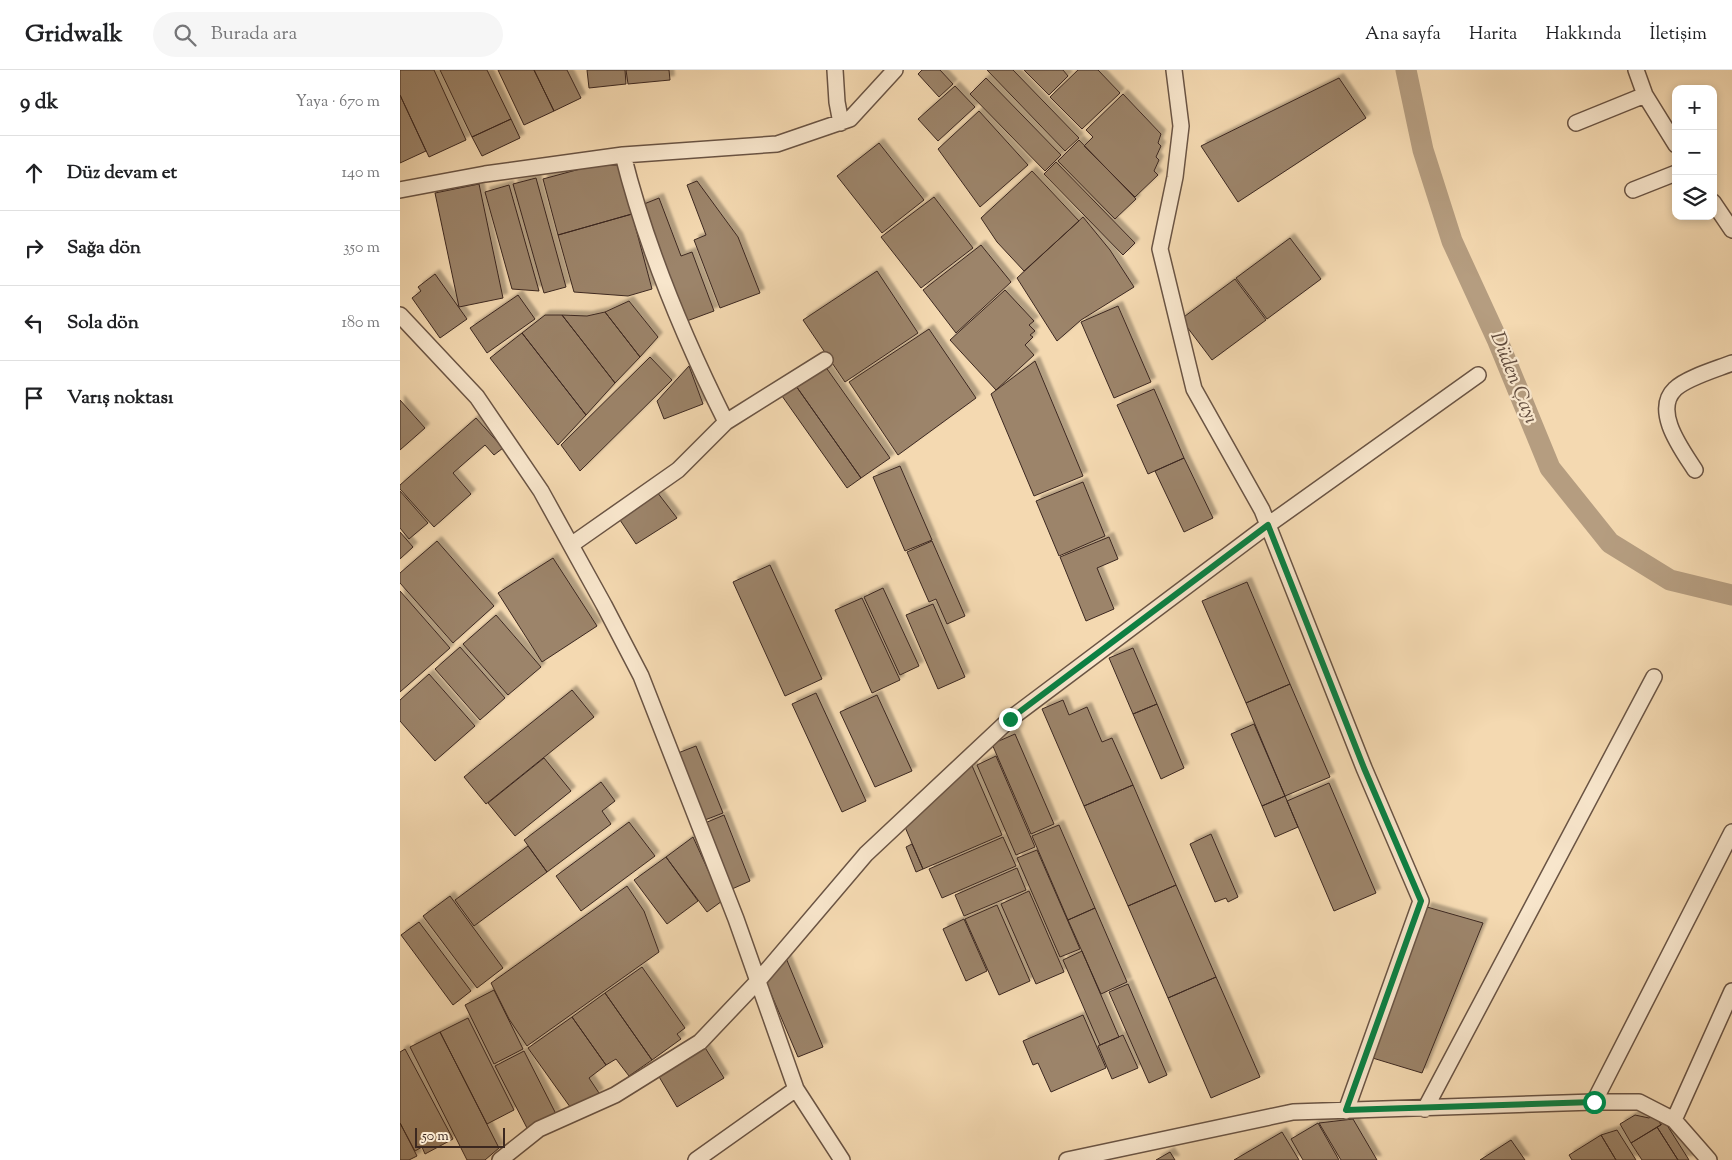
<!DOCTYPE html>
<html lang="tr">
<meta charset="utf-8">
<style>
:root{--surface:#fff;--page:#f6f6f6;--text:#202124;--muted:#757577;--line:#e0e0e0}
body{margin:0;font-family:"Sorts Mill Goudy",serif;background:var(--page);color:var(--text)}
.controls{position:absolute;right:15px;top:15px;display:grid;overflow:hidden;border-radius:10px;box-shadow:0 2px 8px #0003}
.controls button{width:45px;height:45px;display:grid;place-items:center;padding:0;border:0;border-bottom:1px solid var(--line);background:var(--surface);color:var(--text);font:25px sans-serif}
.scale{position:absolute;left:15px;bottom:12px;width:90px;box-sizing:border-box;padding-left:5px;border:2px solid #3c2820;border-top:0;font-size:14px;line-height:18px;white-space:nowrap;color:#3c2820;-webkit-text-stroke:4px #f8e6cc;paint-order:stroke}
.stop{position:absolute;width:15px;height:15px;margin:-11px;border:4px solid #0b8043;border-radius:50%;background:#fff}
.stop.end{background:#0b8043;border-color:#fff;box-shadow:0 1px 5px #0008}
.list{margin:0;padding:0;list-style:none}
h2{display:flex;justify-content:space-between;align-items:center;height:65px;margin:0;padding:0 20px;font-size:21px}
h2 small{font-size:16px;font-weight:400;color:var(--muted)}
.list li{display:grid;grid-template-columns:32px 1fr auto;gap:15px;align-items:center;box-sizing:border-box;height:75px;padding:0 20px;border-top:1px solid var(--line)}
.list b{display:block;font-size:19px;white-space:nowrap}
.list em{font-size:16px;font-style:normal;color:var(--muted)}
.icon{flex:none;width:28px;height:28px;fill:none;stroke:currentColor;stroke-width:2;stroke-linecap:round;stroke-linejoin:round}
.map{position:relative;flex:none;width:1332px;height:1090px;overflow:hidden}
header{display:flex;align-items:center;gap:30px;box-sizing:border-box;height:70px;padding:0 25px;background:var(--surface);border-bottom:1px solid var(--line)}
header strong{font-size:24px}
nav{display:flex;gap:28px;margin-inline-start:auto;font-size:18px}
.search{width:350px;height:45px;background:var(--page);display:flex;align-items:center;gap:12px;box-sizing:border-box;padding:0 18px;border-radius:28px;color:var(--muted);font-size:19px}
main{display:flex}
aside{flex:1;background:var(--surface)}
.map>svg:first-child{display:block}
.lines{fill:none;stroke-linecap:round;stroke-linejoin:round}
.river{stroke:#b59d80;stroke-width:21}
.building{fill:#9c846b;stroke:#3c2820;filter:url(#shadow)}
.minor-casing{stroke:#6a5444;stroke-width:18}
.minor{stroke:#f8e6cc;stroke-width:15}
.route{stroke:#0b8043;stroke-width:6}
.labels{text-anchor:middle;dominant-baseline:central;stroke-width:4.5;stroke-linejoin:round;paint-order:stroke}
.water-label{font-size:20px;font-style:italic;fill:#604b3d;stroke:#f8e6cc}
</style>
<header>
<strong>Gridwalk</strong>
<div class="search"><svg class="icon" aria-label="search" viewBox="0 0 24 24"><circle cx="10" cy="10" r="6"/><path d="M15 15l6 6"/></svg>Burada ara</div>
<nav><a>Ana sayfa</a><a>Harita</a><a>Hakkında</a><a>İletişim</a></nav>
</header>
<main>
<aside>
<h2>9 dk<small>Yaya · 670 m</small></h2>
<ul class="list">
<li><svg class="icon" aria-label="ahead" viewBox="0 0 24 24"><path d="M12 20V5M6 11l6-6 6 6"/></svg><div><b>Düz devam et</b></div><em>140 m</em></li>
<li><svg class="icon" aria-label="right" viewBox="0 0 24 24"><path d="M7 20v-9h11M14 6l5 5-5 5"/></svg><div><b>Sağa dön</b></div><em>350 m</em></li>
<li><svg class="icon" aria-label="left" viewBox="0 0 24 24"><path d="M17 20v-9H6M10 6l-5 5 5 5"/></svg><div><b>Sola dön</b></div><em>180 m</em></li>
<li><svg class="icon" aria-label="arrive" viewBox="0 0 24 24"><path d="M6 21V4h12l-3 4 3 4H6"/></svg><div><b>Varış noktası</b></div></li>
</ul>
</aside>
<div class="map">
<svg width="1332" height="1090" viewBox="0 0 1332 1090">
<defs>
<filter id="shadow"><feDropShadow dx="4.5" dy="-4.5" stdDeviation="1" flood-color="#0004"/></filter>
</defs>
<rect width="100%" height="100%" fill="#f4d9b1"/>
<filter id="stains"><feTurbulence type="fractalNoise" baseFrequency=".004" numOctaves="4"/><feColorMatrix values="0 0 0 0 .2 0 0 0 0 .09 0 0 0 0 .02 0 0 0 .5 -.17"/></filter>
<radialGradient id="worn" r=".72"><stop offset=".6" stop-color="#630" stop-opacity="0"/><stop offset="1" stop-color="#630" stop-opacity=".3"/></radialGradient>
<g class="lines">
<path class="river" d="M1006,0L1023,80L1052,171L1097,269L1150,398L1210,473L1270,510L1332,525"/>
</g>
<path class="building" d="M0,0H34L66,70L29,87L0,25Z
M40,0H87L111,49L72,67Z
M98,0H134L154,41L124,55Z
M134,0H167L181,28L154,41Z
M187,0H225L226,14L189,18Z
M226,0H269L270,10L228,14Z
M522,0H540L553,14L539,27L518,4Z
M587,0H613L679,68L665,81Z
M624,0H663L668,6L649,25Z
M678,0H698L720,23L682,59L650,27Z
M586,8L661,85L645,101L570,24Z
M939,8L966,48L838,132L801,76Z
M555,16L575,37L538,71L518,49Z
M723,24L761,64L758,73L761,76L756,87L759,90L754,101L758,105L735,127L684,76L693,67L686,60Z
M0,25L26,81L0,93Z
M579,41L628,95L580,137L538,79Z
M111,49L120,68L82,86L72,67Z
M679,70L736,129L715,149L658,91Z
M479,73L524,130L482,163L437,106Z
M217,89L232,144L158,165L143,109Z
M656,92L735,173L723,185L644,104Z
M632,101L679,151L624,201L597,172L581,148Z
M136,108L166,217L144,223L113,114Z
M297,111L338,167L360,223L320,238L294,170L306,165L287,115Z
M79,114L103,228L59,237L35,123Z
M109,115L139,221L112,219L85,122Z
M534,127L573,178L521,218L481,167Z
M259,128L281,186L292,182L314,241L284,252L239,136Z
M232,144L252,219L228,226L174,222L158,165Z
M683,147L710,180L734,217L681,250L657,271L617,208Z
M890,168L921,209L867,249L836,208Z
M581,175L611,212L556,263L523,220Z
M477,201L518,263L445,312L403,250Z
M35,204L67,249L40,268L12,228L21,221L18,217Z
M835,209L866,250L812,290L781,249Z
M605,220L634,251L629,255L635,261L630,265L633,267L625,275L634,285L596,320L550,270Z
M118,225L135,249L87,283L70,258Z
M229,231L258,267L240,287L205,242Z
M718,236L751,312L714,328L681,252Z
M205,242L240,287L215,313L162,245L187,246Z
M145,245H162L215,313L186,345L122,263Z
M529,259L576,328L498,385L449,312Z
M122,263L186,345L158,375L90,288Z
M250,287L272,310L180,401L161,375Z
M635,291L683,406L634,426L591,324Z
M289,296L303,334L264,349L257,331Z
M425,296L490,388L461,408L396,316Z
M396,316L461,408L447,418L382,326Z
M754,319L784,388L748,404L717,335Z
M0,330L25,358L0,380Z
M76,348L103,378L94,385L85,375L53,403L71,424L34,457L0,419V415Z
M784,388L813,448L784,462L755,401Z
M500,396L532,470L505,481L473,407Z
M683,412L705,466L659,486L636,431Z
M0,421L28,453L9,469L0,458Z
M257,422L277,448L236,474L218,447Z
M0,462L13,477L0,489Z
M709,467L718,489L697,498L714,539L686,551L660,487Z
M37,471L94,536L53,573L0,513V503Z
M532,471L565,546L547,554L536,529L529,532L507,482Z
M153,488L197,556L142,592L98,523Z
M370,495L422,609L385,626L333,512Z
M847,512L890,614L846,633L802,531Z
M483,518L519,596L500,605L464,527Z
M0,521L50,578L0,622Z
M462,528L500,610L472,623L435,540Z
M533,534L565,607L538,619L506,545Z
M96,545L141,597L108,625L63,574Z
M60,577L105,628L80,650L35,599Z
M733,578L757,634L733,644L709,588Z
M29,604L75,656L35,691L0,651V630Z
M890,614L930,707L885,726L846,633Z
M172,620L194,647L86,734L64,707Z
M416,623L466,731L442,742L392,634Z
M477,625L512,701L475,717L440,642Z
M663,630L669,645L687,637L702,672L712,668L733,715L684,736L642,639Z
M757,634L784,698L761,709L733,644Z
M854,654L885,726L862,736L831,664Z
M615,664L654,754L631,764L592,674Z
M296,676L323,743L305,750L278,683Z
M596,686L635,777L616,785L577,695Z
M144,688L171,721L115,766L88,733Z
M570,691L602,765L523,799L505,757Z
M201,712L215,731L202,741L211,754L147,802L124,770Z
M929,713L976,823L934,841L887,731Z
M733,715L776,815L728,836L684,736Z
M885,726L898,757L875,767L862,736Z
M324,745L350,811L332,819L305,753Z
M229,752L255,786L181,841L156,806Z
M659,755L695,838L668,850L632,766Z
M811,764L838,827L828,832L826,828L815,832L790,774Z
M293,767L322,831L307,842L266,787Z
M603,767L616,796L542,828L529,799Z
M512,774L523,799L516,802L506,777Z
M128,776L147,802L74,856L55,830Z
M637,780L680,879L660,887L617,788Z
M266,787L298,831L267,854L234,810Z
M617,798L626,820L564,846L555,825Z
M776,815L816,907L768,928L728,836Z
M227,816L244,841L259,882L127,976L109,949L91,913Z
M629,821L664,902L636,914L601,834Z
M50,826L103,898L77,918L23,846Z
M597,835L630,911L599,925L565,849Z
M1027,837L1083,853L1022,1003L966,986Z
M695,838L727,912L701,924L668,850Z
M564,849L587,901L566,911L543,859Z
M19,852L71,921L53,935L1,865Z
M682,881L719,967L700,975L663,890Z
M386,888L423,977L398,987L366,912Z
M242,897L285,958L277,964L281,969L252,990L205,923Z
M816,907L860,1007L811,1028L768,928Z
M728,914L767,1005L749,1013L709,922Z
M94,920L123,979L94,994L65,935Z
M205,923L252,990L229,1006L216,989L206,995L172,947Z
M683,945L706,998L651,1022L638,993L633,995L623,971Z
M172,947L206,995L189,1008L199,1023L173,1041L128,978Z
M68,948L114,1040L87,1054L40,962Z
M40,962L99,1078L85,1090H67L10,977Z
M723,965L738,998L712,1009L698,976Z
M304,976L324,1008L277,1037L258,1005Z
M5,979L53,1069L25,1084L22,1077L15,1081L0,1053V982Z
M124,981L156,1044L127,1058L95,996Z
M1255,1044L1261,1055L1231,1073L1220,1054L1235,1045L1249,1048Z
M953,1049L977,1090H941L919,1053Z
M1265,1052L1289,1090H1278L1257,1057Z
M0,1053L17,1086L9,1090H0Z
M918,1053L939,1090H903L891,1069Z
M1257,1057L1278,1090H1242L1231,1073Z
M1217,1060L1236,1090H1216L1201,1065Z
M882,1062L899,1090H834Z
M1201,1065L1216,1090H1172L1169,1085Z
M1111,1070L1125,1090H1080Z
M770,1082L775,1090H756Z"/>
<g class="lines">
<g class="minor-casing">
<path id="minor" d="M435,0L437,32L441,53
M774,0L781,56L775,107L760,179L794,319L862,440L964,698L1021,831L946,1041
M1236,0L1245,25L1276,75
M1176,53L1245,25
M223,85C246,177 284,268 326,352
M0,120L85,104L223,85L377,74L450,49L495,0
M1233,120L1276,103
M1313,132L1332,160
M0,245L77,327L141,421L204,535L241,606L336,849L396,1019L442,1090
M1295,400C1283,381 1252,341 1275,319C1286,308 1317,299 1332,293
M171,475L278,400L326,352L425,290
M1194,1032L1332,762
M1025,1039L1254,607
M1274,1050L1332,921
M100,1090L139,1059L215,1025L300,972L358,911L466,784L610,649L868,455L1078,305
M296,1090L396,1019
M667,1090L893,1042L1194,1032H1239L1274,1050L1309,1090"/>
</g>
<use href="#minor" class="minor"/>
</g>
<g class="lines">
<path class="route" d="M610,649L868,455L964,698L1021,831L946,1040L1194,1032"/>
</g>
<g class="labels">
<g class="water-label">
<text transform="translate(1113 308) rotate(68)">Düden Çayı</text>
</g>
</g>
<rect width="100%" height="100%" filter="url(#stains)"/>
<rect width="100%" height="100%" fill="url(#worn)"/>
</svg>
<div class="controls">
<button>+</button>
<button>−</button>
<button><svg class="icon" aria-label="layers" viewBox="0 0 24 24"><path d="M12 4l9 5-9 5-9-5zM3 14l9 5 9-5"/></svg></button>
</div>
<div class="scale">50 m</div>
<div class="stop" style="left:1194px;top:1032px"></div>
<div class="stop end" style="left:610px;top:649px"></div>
</div>
</main>
